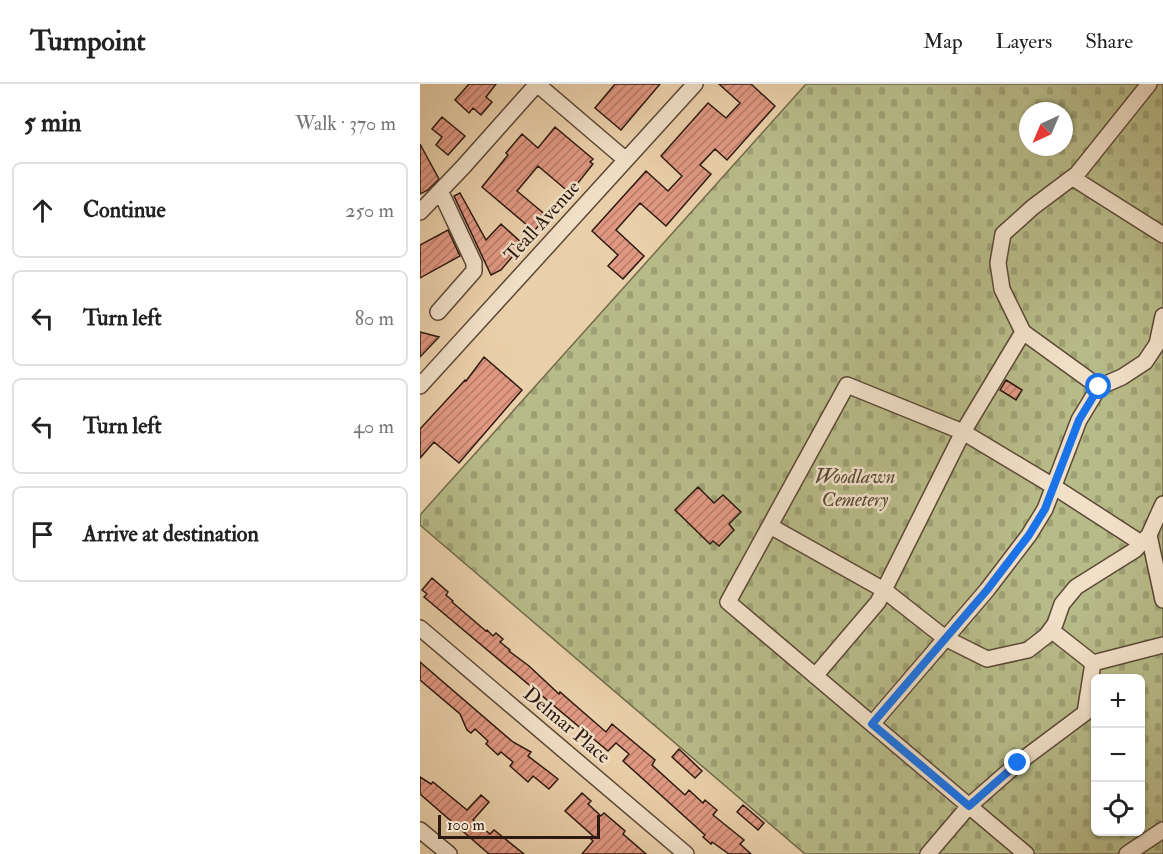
<!DOCTYPE html>
<meta charset="utf-8">
<style>
:root{--surface:#fff;--page:#f2f2f2;--text:#222;--muted:#767676;--line:#e0e0e0}
body{margin:0;font-family:"IM FELL Double Pica",serif;background:var(--page);color:var(--text)}
.controls{position:absolute;right:18px;bottom:18px;display:grid;overflow:hidden;border-radius:9px;box-shadow:0 2px 4px #0004}
.controls button{width:54px;height:54px;display:grid;place-items:center;padding:0;border:0;border-bottom:2px solid var(--line);background:var(--surface);color:var(--text);font:30px sans-serif}
.compass{position:absolute;left:599px;top:18px;width:54px;height:54px;border-radius:50%;background:var(--surface);box-shadow:0 2px 4px #0004;rotate:224deg}
.scale{position:absolute;left:18px;bottom:15px;width:162px;box-sizing:border-box;padding-left:6px;border:3px solid #2c1a11;border-top:0;font-size:16px;line-height:21px;white-space:nowrap;color:#2c1a11;-webkit-text-stroke:4px #f1e0c8;paint-order:stroke}
.stop{position:absolute;width:18px;height:18px;margin:-14px;border:4px solid #1a73e8;border-radius:50%;background:#fff}
.stop.end{background:#1a73e8;border-color:#fff;box-shadow:0 2px 6px #0008}
.list{margin:0;padding:0;list-style:none}
h2{display:flex;justify-content:space-between;align-items:center;height:78px;margin:0;padding:0 24px;font-size:26px}
h2 small{font-size:20px;font-weight:400;color:var(--muted)}
.list li{display:grid;grid-template-columns:39px 1fr auto;gap:18px;align-items:center;box-sizing:border-box;height:96px;margin:0 12px 12px;padding:0 12px;border:2px solid var(--line);border-radius:9px}
.list b{display:block;font-size:22px;white-space:nowrap}
.list em{font-size:20px;font-style:normal;color:var(--muted)}
.icon{flex:none;width:33px;height:33px;fill:none;stroke:currentColor;stroke-width:2;stroke-linecap:round;stroke-linejoin:round}
.map{position:relative;flex:none;width:743px;height:770px;overflow:hidden}
header{display:flex;align-items:center;gap:36px;box-sizing:border-box;height:84px;padding:0 30px;background:var(--surface);border-bottom:2px solid var(--line)}
header strong{font-size:28px}
nav{display:flex;gap:33px;margin-inline-start:auto;font-size:21px}
main{display:flex}
aside{flex:1;background:var(--surface)}
.map>svg:first-child{display:block}
.cemetery{fill:url(#cemetery-stones);stroke:#726a4c;stroke-width:1.5;fill-rule:evenodd}
.building{fill:url(#building-hatch);stroke:#2c1a11;stroke-width:1.5}
.lines{fill:none;stroke-linecap:round;stroke-linejoin:round}
.minor-casing{stroke:#5c4837;stroke-width:18}
.minor{stroke:#f1e0c8;stroke-width:15}
.route{stroke:#1a73e8;stroke-width:8}
.labels{text-anchor:middle;dominant-baseline:central;stroke-width:5;stroke-linejoin:round;paint-order:stroke}
.street-label{font-size:20px;fill:#2c1a11;stroke:#f1e0c8}
.park-label{font-size:20px;font-style:italic;fill:#564a35;stroke:#f1e0c8}
</style>
<header>
<strong>Turnpoint</strong>
<nav><a>Map</a><a>Layers</a><a>Share</a></nav>
</header>
<main>
<aside>
<h2>5 min<small>Walk · 370 m</small></h2>
<ul class="list">
<li><svg class="icon" aria-label="ahead" viewBox="0 0 24 24"><path d="M12 20V5M6 11l6-6 6 6"/></svg><div><b>Continue</b></div><em>250 m</em></li>
<li><svg class="icon" aria-label="left" viewBox="0 0 24 24"><path d="M17 20v-9H6M10 6l-5 5 5 5"/></svg><div><b>Turn left</b></div><em>80 m</em></li>
<li><svg class="icon" aria-label="left" viewBox="0 0 24 24"><path d="M17 20v-9H6M10 6l-5 5 5 5"/></svg><div><b>Turn left</b></div><em>40 m</em></li>
<li><svg class="icon" aria-label="arrive" viewBox="0 0 24 24"><path d="M6 21V4h12l-3 4 3 4H6"/></svg><div><b>Arrive at destination</b></div></li>
</ul>
</aside>
<div class="map">
<svg width="743" height="770" viewBox="0 0 743 770">
<defs>
<pattern id="cemetery-stones" width="16" height="16" patternUnits="userSpaceOnUse" patternTransform="scale(1.5)"><rect width="16" height="16" fill="#b7bb88"/><path d="M2 7V4a2 2 0 0 1 4 0v3zM10 15v-3a2 2 0 0 1 4 0v3z" fill="#9ea074"/></pattern>
<pattern id="building-hatch" width="6" height="6" patternUnits="userSpaceOnUse" patternTransform="scale(1.5)"><rect width="6" height="6" fill="#e09882"/><path d="M-1 1l2-2M0 6l6-6M5 7l2-2" fill="none" stroke="#b67b69"/></pattern>
</defs>
<rect width="100%" height="100%" fill="#ead0aa"/>
<filter id="stains"><feTurbulence type="fractalNoise" baseFrequency=".00333" numOctaves="4"/><feColorMatrix values="0 0 0 0 .2 0 0 0 0 .09 0 0 0 0 .02 0 0 0 .5 -.17"/></filter>
<radialGradient id="worn" r=".72"><stop offset=".6" stop-color="#630" stop-opacity="0"/><stop offset="1" stop-color="#630" stop-opacity=".3"/></radialGradient>
<path class="cemetery" d="M386,0H743V770H385L0,441V431ZM608,27H644V63H608ZM676,594H720V748H676Z"/>
<path class="building" d="M49,0H76L66,13L72,18L61,31L53,24L49,29L35,16Z
M195,0H240L201,46L175,24Z
M299,0H331L355,22L307,76L295,65L280,81L291,90L246,142L220,119L196,146L224,172L203,195L188,182L198,171L172,147L226,87L248,107L262,92L241,72L288,19L306,34L320,19Z
M22,33L45,52L28,71L16,61L22,53L12,45Z
M135,43L173,75L170,78L173,80L150,109L118,82L97,107L127,132L114,147L62,103L88,71L86,69L102,50L118,64Z
M0,60L19,95L8,106L0,110Z
M40,109L66,156L81,140L103,160L81,186L71,191L34,112Z
M28,146L40,172L0,194V161Z
M0,248L19,253L0,273Z
M64,273L102,306L39,379L14,358L0,374V345L45,296L46,297Z
M586,296L602,306L596,316L580,306Z
M278,403L294,419L303,411L321,428L309,440L314,446L299,462L293,457L290,460L255,426Z
M12,494L28,508L26,511L33,517L32,518L66,547L67,546L73,552L76,549L83,555L80,558L90,566L89,567L109,582L139,610L140,608L186,648L192,640L235,676L232,681L265,711L269,706L283,719L285,716L297,726L293,731L324,756L320,760L331,770H309L292,758L291,760L283,753L285,751L203,677L209,670L196,659L188,667L4,513L7,510L2,506Z
M0,578L93,658L111,668L108,672L138,695L129,705L113,692L108,698L90,682L93,678L81,668L78,671L66,660L68,657L55,645L51,649L47,646L40,630L0,596Z
M259,665L282,687L275,694L252,673Z
M0,693L11,700L13,698L47,726L61,711L69,718L53,736L70,750L74,746L104,770H69L0,710Z
M162,709L171,717L168,720L181,732L184,729L205,747L203,750L226,770H162L173,757L171,755L173,752L145,727Z
M323,721L344,739L338,746L317,728Z"/>
<g class="lines">
<g class="minor-casing">
<path id="minor" d="M117,0L206,76
M653,94L743,151
M0,128L44,82L117,0
M18,228L54,187V179L23,113L18,109
M603,248L679,303
M0,302L275,0
M743,420L729,451L743,516
M350,442L464,506L525,554L567,575L608,566L626,552L635,540L642,520L656,503L715,466L729,451
M0,544L266,770
M631,546L673,579
M395,592L458,518L543,348L633,402L721,459
M452,640L567,506L609,451L625,425L659,336L679,303L702,293L725,278L737,260L743,232
M0,746L29,770
M508,770L549,722L308,518L427,301L543,348L603,248L582,205L578,179L583,150L613,123L657,90L729,0
M606,770L549,722L598,679L665,629L673,579L743,561
M707,770L743,746"/>
</g>
<use href="#minor" class="minor"/>
</g>
<g class="lines">
<path class="route" d="M598,679L549,722L452,640L567,506L609,451L625,425L659,336L679,303"/>
</g>
<g class="labels">
<g class="street-label">
<text transform="translate(122 137) rotate(-48)">Teall Avenue</text>
<text transform="translate(147 641) rotate(40)">Delmar Place</text>
</g>
<g class="park-label">
<text x="435" y="392">Woodlawn<tspan x="435" dy="23">Cemetery</tspan></text>
</g>
</g>
<rect width="100%" height="100%" filter="url(#stains)"/>
<rect width="100%" height="100%" fill="url(#worn)"/>
</svg>
<div class="controls">
<button>+</button>
<button>−</button>
<button><svg class="icon" aria-label="locate" viewBox="0 0 24 24"><circle cx="12" cy="12" r="6"/><path d="M12 2v4M12 18v4M2 12h4M18 12h4"/></svg></button>
</div>
<svg class="compass" viewBox="-18 -18 36 36"><path d="M0-13l5 13h-10z" fill="#e53935"/><path d="M0 13l5-13h-10z" fill="#767676"/></svg>
<div class="scale">100 m</div>
<div class="stop" style="left:679px;top:303px"></div>
<div class="stop end" style="left:598px;top:679px"></div>
</div>
</main>
